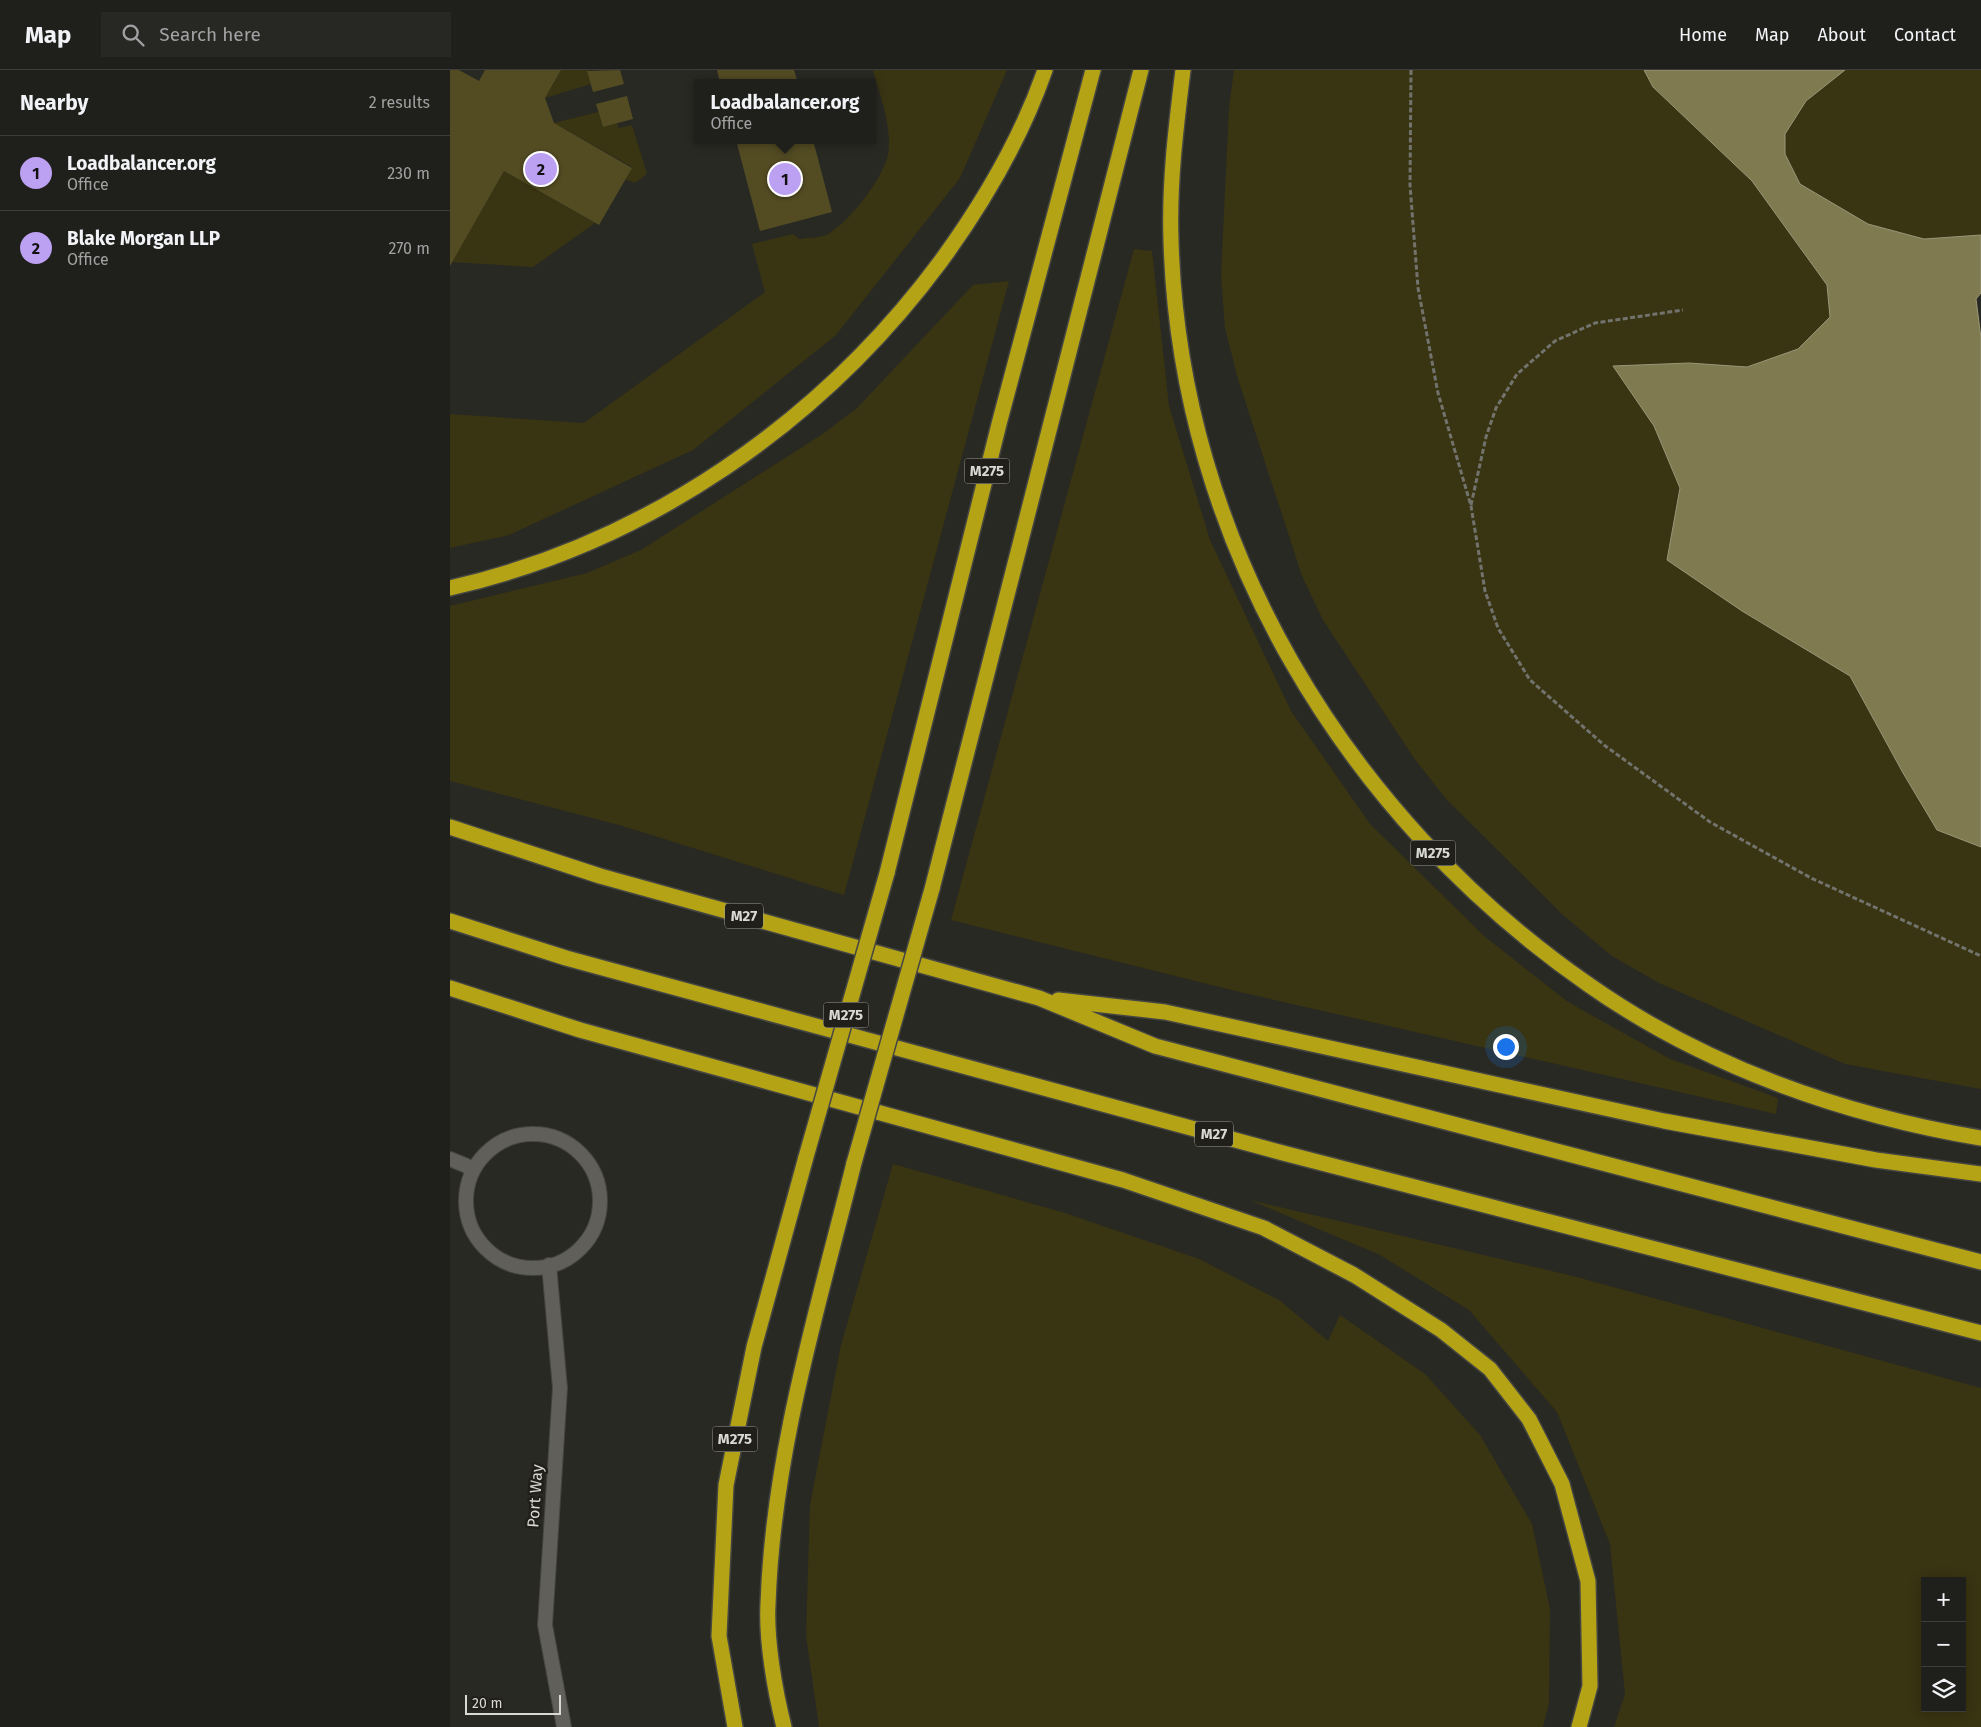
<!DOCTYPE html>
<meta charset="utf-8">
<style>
:root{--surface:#1f1f1b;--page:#272724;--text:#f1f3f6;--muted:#a1a2a3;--line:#3c3d3a;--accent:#bca0f2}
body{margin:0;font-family:"Fira Sans",sans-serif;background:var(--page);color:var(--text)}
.controls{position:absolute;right:15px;bottom:15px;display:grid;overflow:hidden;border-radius:0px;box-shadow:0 2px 12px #0003}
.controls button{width:45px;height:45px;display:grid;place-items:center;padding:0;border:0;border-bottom:1px solid var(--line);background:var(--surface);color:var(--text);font:25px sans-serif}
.scale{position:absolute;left:15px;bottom:12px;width:96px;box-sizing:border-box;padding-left:5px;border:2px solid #d8d8d4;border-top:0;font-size:14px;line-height:18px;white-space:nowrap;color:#d8d8d4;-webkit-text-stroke:4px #201f1a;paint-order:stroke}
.you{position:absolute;left:1055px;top:976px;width:18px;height:18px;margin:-12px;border:4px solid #fff;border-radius:50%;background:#1a73e8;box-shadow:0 0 0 8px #1a73e833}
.badge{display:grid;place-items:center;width:32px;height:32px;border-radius:50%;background:var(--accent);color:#111;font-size:16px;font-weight:700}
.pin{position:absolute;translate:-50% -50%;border:2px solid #fff;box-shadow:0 1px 5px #0006}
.popup{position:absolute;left:244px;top:9px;width:182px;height:65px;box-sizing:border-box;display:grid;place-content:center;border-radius:0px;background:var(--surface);filter:drop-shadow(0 1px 4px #0005);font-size:16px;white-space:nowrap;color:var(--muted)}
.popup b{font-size:19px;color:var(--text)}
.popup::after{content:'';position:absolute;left:50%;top:100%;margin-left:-10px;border:10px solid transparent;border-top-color:var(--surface)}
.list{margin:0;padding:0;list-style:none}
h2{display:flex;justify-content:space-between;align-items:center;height:65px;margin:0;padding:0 20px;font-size:21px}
h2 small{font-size:16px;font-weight:400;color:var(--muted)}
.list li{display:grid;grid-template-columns:32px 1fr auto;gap:15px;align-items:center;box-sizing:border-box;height:75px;padding:0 20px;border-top:1px solid var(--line)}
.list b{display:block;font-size:19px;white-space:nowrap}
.list p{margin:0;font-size:16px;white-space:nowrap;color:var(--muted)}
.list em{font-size:16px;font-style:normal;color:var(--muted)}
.icon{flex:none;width:28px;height:28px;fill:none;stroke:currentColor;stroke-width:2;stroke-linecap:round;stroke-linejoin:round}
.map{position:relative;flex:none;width:1531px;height:1657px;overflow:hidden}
header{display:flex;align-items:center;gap:30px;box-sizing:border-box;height:70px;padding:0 25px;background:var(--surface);border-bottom:1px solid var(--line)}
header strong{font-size:24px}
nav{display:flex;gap:28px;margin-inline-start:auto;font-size:18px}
.search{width:350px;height:45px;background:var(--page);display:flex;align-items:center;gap:12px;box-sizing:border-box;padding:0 18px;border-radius:0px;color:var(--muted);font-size:19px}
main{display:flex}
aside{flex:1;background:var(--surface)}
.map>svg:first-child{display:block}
.green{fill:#393411;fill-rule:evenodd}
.water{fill:#807a50;stroke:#9a9678}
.building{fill:#534c23}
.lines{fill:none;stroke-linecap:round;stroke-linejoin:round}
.minor-casing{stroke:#454541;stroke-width:16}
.motorway-casing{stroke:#454541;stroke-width:18}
.path{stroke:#73736e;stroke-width:3;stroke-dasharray:5 2.5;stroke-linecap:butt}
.minor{stroke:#605f5a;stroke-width:14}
.motorway{stroke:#b5a316;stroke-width:15}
.motorway-bridge-casing{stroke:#454541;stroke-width:18;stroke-linecap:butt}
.motorway-bridge{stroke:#b5a316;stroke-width:15}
.labels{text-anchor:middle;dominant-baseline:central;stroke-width:5;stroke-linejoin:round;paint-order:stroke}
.shield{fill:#201f1a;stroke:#a1a09c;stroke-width:1}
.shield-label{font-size:15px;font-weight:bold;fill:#d8d8d4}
.street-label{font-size:16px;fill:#d8d8d4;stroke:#201f1a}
</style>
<header>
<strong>Map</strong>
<div class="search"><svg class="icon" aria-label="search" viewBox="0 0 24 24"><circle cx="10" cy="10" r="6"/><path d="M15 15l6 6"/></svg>Search here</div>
<nav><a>Home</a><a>Map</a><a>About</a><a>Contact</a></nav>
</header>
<main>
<aside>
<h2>Nearby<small>2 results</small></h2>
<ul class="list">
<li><span class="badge">1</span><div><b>Loadbalancer.org</b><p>Office</p></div><em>230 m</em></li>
<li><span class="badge">2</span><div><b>Blake Morgan LLP</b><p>Office</p></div><em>270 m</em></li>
</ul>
</aside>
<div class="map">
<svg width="1531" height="1657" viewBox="0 0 1531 1657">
<rect width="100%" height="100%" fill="#292924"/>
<path class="green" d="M111,0H140L137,1L141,14L95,28Z
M423,0H557L510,108L386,265L243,380L59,465L0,478V344L134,353L315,222L302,174L343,164L349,169C358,168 373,168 380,163C402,148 439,103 439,76C440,50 429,24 423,0Z
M784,0H1194L1203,17L1302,111L1377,215L1380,247L1348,279L1297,297L1239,293L1164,297L1204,356L1230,418L1217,490L1292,541L1400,606L1453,703L1487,760L1531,777V1019L1395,994L1209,913L1162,886L1113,845L996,729L964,688L873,550L852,506L788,309L775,258L771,206L779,38Z
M1391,0H1531V165L1474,169L1418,154L1350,114L1335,84V64L1356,31Z
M148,42L153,57L167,53L169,58L182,55L197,104L185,113L175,109L182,97L104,53Z
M54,101L145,153L83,197L2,192Z
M684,179L702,181L719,336L760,470L841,641L920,754L1034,866L1118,932L1220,989L1328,1028L1326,1044L794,923L501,850Z
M559,211L394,825L169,755L0,711V536L137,503L191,480L374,363L407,338L523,215Z
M443,1094L615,1143L749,1189L829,1230L878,1271L890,1245L975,1304L1030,1365L1082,1454L1100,1539L1099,1633L1093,1657H369L356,1565L360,1435L391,1275Z
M800,1130L1123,1206L1531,1318V1657H1164L1175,1624L1160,1474L1107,1342L1019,1240L930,1185ZM1475,1511H1512V1638H1475Z"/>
<path class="water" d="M1194,0H1395L1356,31L1335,64V84L1350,114L1418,154L1474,169L1531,165V223L1526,229L1531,268V777L1487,760L1453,703L1400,606L1292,541L1217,490L1230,418L1204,356L1163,296L1239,293L1297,297L1348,279L1380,247L1377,215L1302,111L1203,17Z"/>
<path class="building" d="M0,0H9L29,11L35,0H111L95,28L104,53L182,98L149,155L54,101L0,196Z
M170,0L174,14L143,22L137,1Z
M267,0H344L348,13H270Z
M177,26L183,49L153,57L146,34Z
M286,70H363L382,142L310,161Z"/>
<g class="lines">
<g class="minor-casing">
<path id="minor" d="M16 1131a67 67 0 1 1 134 0a67 67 0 1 1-134 0Z
M0,1089L24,1099
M99,1195L110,1318L95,1555L114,1657"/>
</g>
<g class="motorway-casing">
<path id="motorway" d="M733,0C726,57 719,113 721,170C729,470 895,746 1139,915C1254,996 1393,1045 1531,1068
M0,518C197,473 371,353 491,191C534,132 571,69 595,0
M0,757L150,806L589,928L705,976L1531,1192
M437,803L549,354L643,0
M482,819L691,0
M0,851L116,888L833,1083L1531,1263
M0,918L130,960L673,1110L814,1158L904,1205L991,1260L1040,1299L1079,1349L1112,1414L1138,1511L1140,1616L1129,1657
M608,930L715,942L1214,1051L1426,1090L1531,1104
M285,1657L269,1566L276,1415L304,1277L356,1087
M334,1657C325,1621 316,1571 318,1534C323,1383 368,1238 404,1093"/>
</g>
<path class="path" d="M961,0L960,115L968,218L988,323L1021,436L1035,521L1048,558L1080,610L1154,675L1260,752L1361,808L1531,886
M1021,435L1036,367L1046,338L1067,304L1105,271L1145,253L1233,240"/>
<use href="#minor" class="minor"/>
<use href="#motorway" class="motorway"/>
<g class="motorway-bridge-casing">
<path id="motorway-bridge" d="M356,1087L437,803
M404,1093L482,819"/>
</g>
<use href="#motorway-bridge" class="motorway-bridge"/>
</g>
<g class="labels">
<g class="shield">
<rect x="514.5" y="388.5" width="45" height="25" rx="4"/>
<rect x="960.5" y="770.5" width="45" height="25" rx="4"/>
<rect x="275" y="833.5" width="38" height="25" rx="4"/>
<rect x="373.5" y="932.5" width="45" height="25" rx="4"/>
<rect x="745" y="1051.5" width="38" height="25" rx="4"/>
<rect x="262.5" y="1356.5" width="45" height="25" rx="4"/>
</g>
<g class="shield-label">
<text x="537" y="401">M275</text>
<text x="983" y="783">M275</text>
<text x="294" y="846">M27</text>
<text x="396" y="945">M275</text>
<text x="764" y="1064">M27</text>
<text x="285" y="1369">M275</text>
</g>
<g class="street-label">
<text transform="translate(85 1426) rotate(-86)">Port Way</text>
</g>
</g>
</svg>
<div class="controls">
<button>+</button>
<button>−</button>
<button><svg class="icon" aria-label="layers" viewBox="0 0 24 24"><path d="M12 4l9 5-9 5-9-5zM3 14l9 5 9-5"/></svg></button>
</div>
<div class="scale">20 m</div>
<div class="you"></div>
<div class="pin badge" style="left:335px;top:109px">1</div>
<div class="popup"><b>Loadbalancer.org</b>Office</div>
<div class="pin badge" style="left:91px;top:99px">2</div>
</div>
</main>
